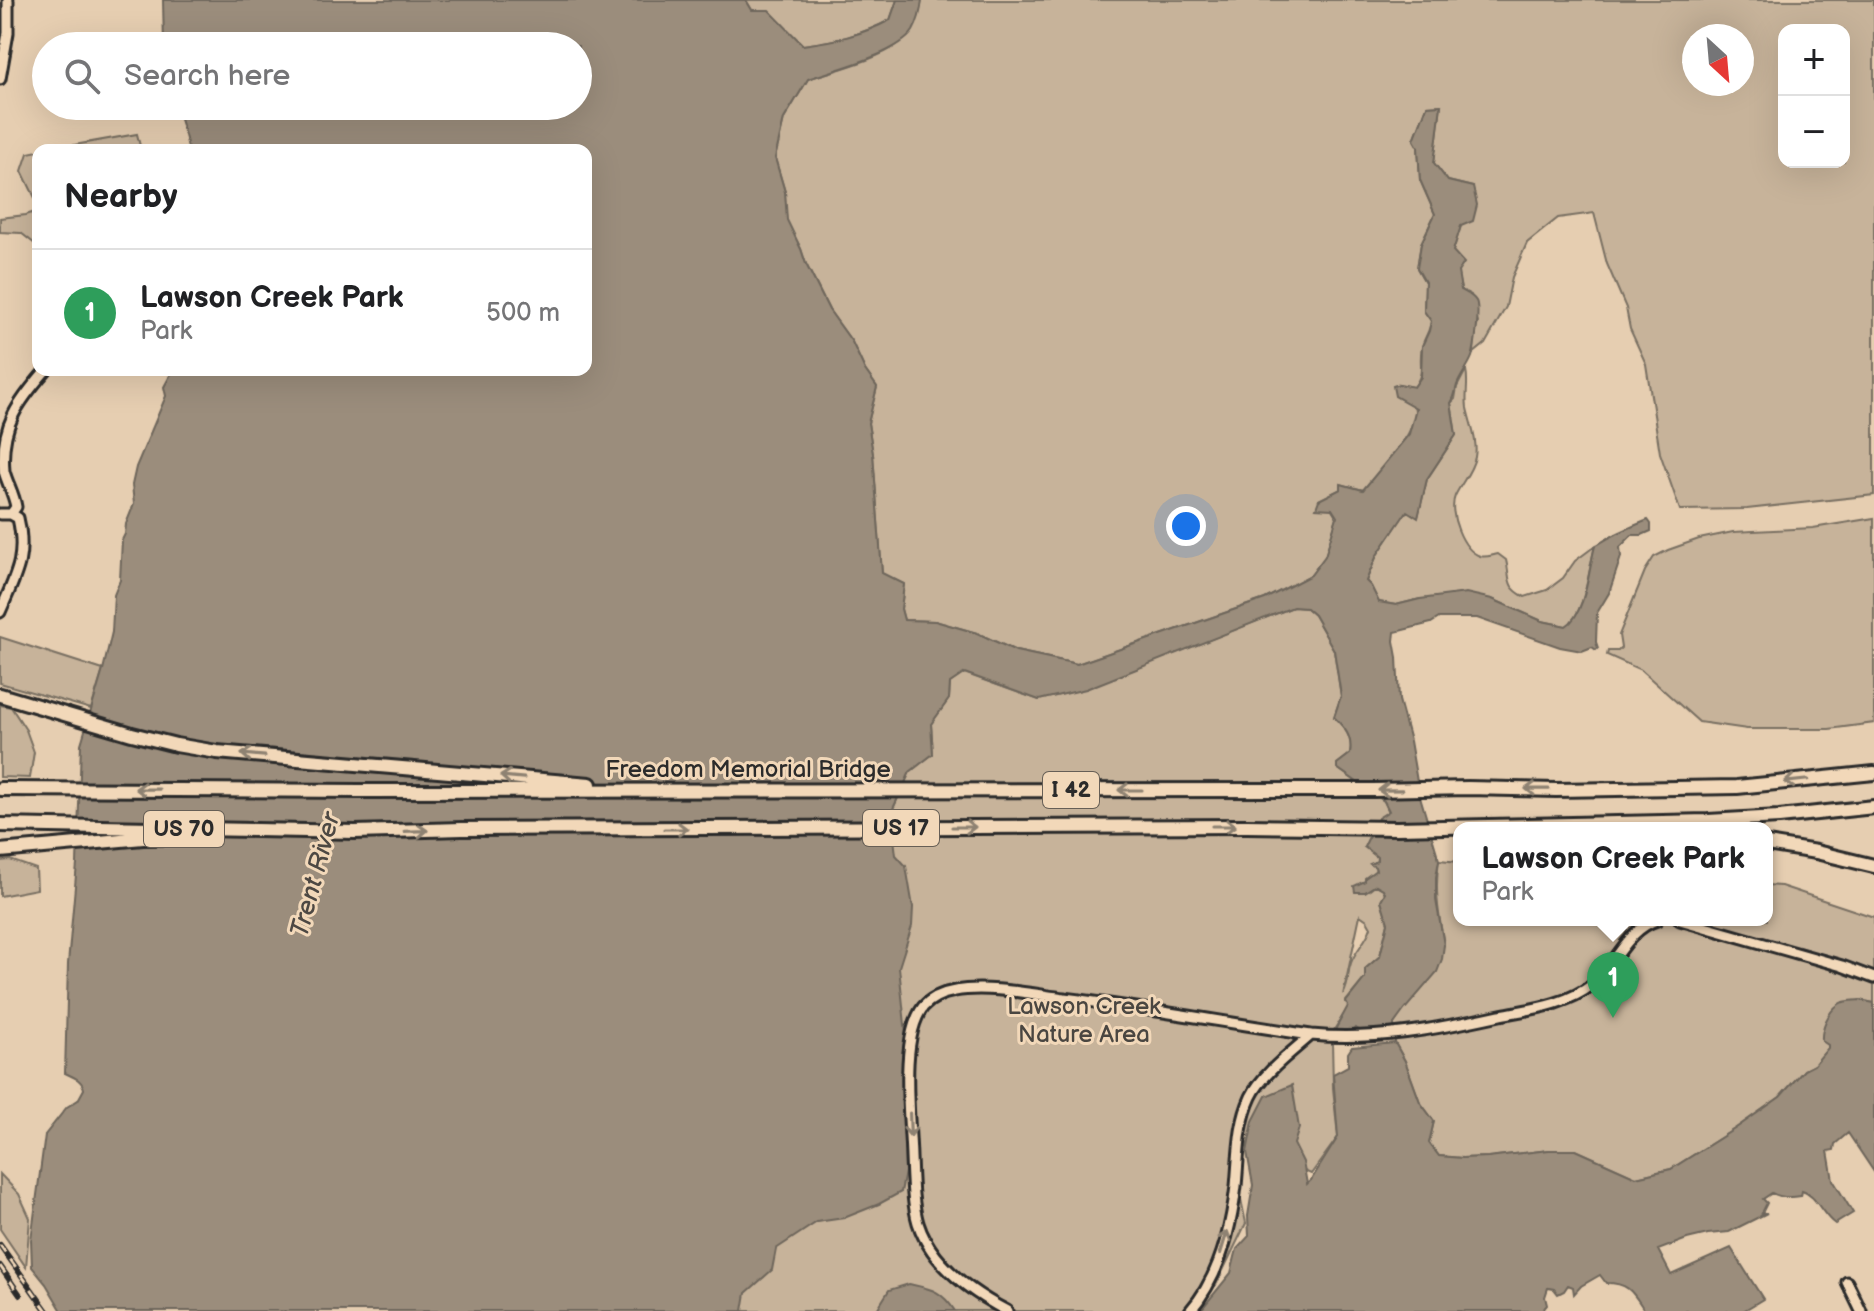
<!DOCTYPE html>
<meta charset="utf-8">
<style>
:root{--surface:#fff;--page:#f6f6f6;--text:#202124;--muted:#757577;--line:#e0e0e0;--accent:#1f6fb2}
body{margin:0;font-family:"Balsamiq Sans",sans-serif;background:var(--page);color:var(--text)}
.controls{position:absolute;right:24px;top:24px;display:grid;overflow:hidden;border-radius:16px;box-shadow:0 8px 32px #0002}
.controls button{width:72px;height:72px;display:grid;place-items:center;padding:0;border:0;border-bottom:2px solid var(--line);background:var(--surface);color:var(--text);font:40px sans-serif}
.compass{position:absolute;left:1682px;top:24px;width:72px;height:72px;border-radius:50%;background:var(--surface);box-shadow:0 8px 32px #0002;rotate:154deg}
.you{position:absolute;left:1186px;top:526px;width:28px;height:28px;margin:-20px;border:6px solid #fff;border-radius:50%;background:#1a73e8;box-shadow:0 0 0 12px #1a73e833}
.badge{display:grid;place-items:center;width:52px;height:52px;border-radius:50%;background:var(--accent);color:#fff;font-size:26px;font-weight:700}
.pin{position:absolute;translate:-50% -66px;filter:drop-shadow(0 2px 4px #0008)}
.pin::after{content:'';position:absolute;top:42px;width:28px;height:24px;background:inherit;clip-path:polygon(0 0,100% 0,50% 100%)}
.popup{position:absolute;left:1453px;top:822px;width:320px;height:104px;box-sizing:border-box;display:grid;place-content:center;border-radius:16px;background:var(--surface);filter:drop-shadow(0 2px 6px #0005);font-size:26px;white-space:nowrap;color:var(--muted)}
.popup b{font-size:30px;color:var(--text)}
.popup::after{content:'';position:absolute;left:50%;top:100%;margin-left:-16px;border:16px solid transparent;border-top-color:var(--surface)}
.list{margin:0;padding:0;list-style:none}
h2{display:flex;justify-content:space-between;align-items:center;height:104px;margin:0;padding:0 32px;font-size:34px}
h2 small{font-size:26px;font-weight:400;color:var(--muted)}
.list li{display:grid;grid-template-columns:52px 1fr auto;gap:24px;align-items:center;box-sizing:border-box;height:128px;padding:0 32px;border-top:2px solid var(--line)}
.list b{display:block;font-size:30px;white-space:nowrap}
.list p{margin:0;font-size:26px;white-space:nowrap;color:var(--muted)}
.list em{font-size:26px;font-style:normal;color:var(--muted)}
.icon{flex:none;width:44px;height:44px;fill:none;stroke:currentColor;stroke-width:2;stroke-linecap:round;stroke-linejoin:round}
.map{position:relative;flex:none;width:1874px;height:1311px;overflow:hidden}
.search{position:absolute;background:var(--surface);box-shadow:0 8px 32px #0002;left:32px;top:32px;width:560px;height:88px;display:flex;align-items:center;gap:20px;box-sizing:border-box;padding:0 28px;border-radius:44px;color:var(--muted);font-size:30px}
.panel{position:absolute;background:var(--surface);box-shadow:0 8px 32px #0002;left:32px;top:144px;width:560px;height:232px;border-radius:16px}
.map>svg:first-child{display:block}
.green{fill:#c7b39a;stroke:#796f62;stroke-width:2;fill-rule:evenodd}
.water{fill:#9b8d7b;stroke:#6e665b;stroke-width:2}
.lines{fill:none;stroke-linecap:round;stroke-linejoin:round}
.minor-casing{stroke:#2b2b2b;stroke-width:15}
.highway-casing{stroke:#2b2b2b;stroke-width:18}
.minor{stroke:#f2d8b9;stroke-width:9}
.highway{stroke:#f2d8b9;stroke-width:12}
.rail-casing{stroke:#2b2b2b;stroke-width:6}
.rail{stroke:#f2d8b9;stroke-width:3;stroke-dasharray:9;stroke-linecap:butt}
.oneway{stroke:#8e8272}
.labels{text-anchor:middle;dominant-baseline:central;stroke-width:6;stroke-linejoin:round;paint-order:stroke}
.shield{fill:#f2d8b9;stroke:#675f56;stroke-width:2}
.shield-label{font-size:22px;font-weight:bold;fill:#2b2b2b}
.street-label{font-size:24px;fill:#2b2b2b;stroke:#f2d8b9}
.park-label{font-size:24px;fill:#4a4641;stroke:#f2d8b9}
.water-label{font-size:26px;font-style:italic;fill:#4d4843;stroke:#f2d8b9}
</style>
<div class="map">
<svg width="1874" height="1311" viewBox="0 0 1874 1311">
<rect width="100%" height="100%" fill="#e6ceb1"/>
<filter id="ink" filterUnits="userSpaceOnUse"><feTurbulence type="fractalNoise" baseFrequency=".0125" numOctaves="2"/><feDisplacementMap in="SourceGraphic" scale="16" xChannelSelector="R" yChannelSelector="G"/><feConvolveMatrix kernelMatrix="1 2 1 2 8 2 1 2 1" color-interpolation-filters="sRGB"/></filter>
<g filter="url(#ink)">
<path class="green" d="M746,0H897L890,20C862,35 834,41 803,45L769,11L752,10Z
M922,0H1874V495L1747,509L1680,510L1660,453L1646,364L1630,329L1626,308L1607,264L1594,213L1558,218L1527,243L1512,277L1506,307L1485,344L1474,353L1475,334L1478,323L1471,295L1461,290L1453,251L1473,187L1448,181L1434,163L1441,105L1427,106L1414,140L1418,147L1420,180L1435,214L1421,243L1417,268L1425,282L1424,311L1431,321C1430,331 1424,338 1422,347C1418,365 1426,370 1414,387L1399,384C1404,392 1415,402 1415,411C1415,437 1379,471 1363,490L1341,484V489L1319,500L1332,509L1337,517L1325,557L1311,575L1265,599L1077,664L1016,651L977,633L935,621L904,620L901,609L904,584L882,574L873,454L868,423L877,387L865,370L852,342L829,310L806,264L801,249L786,220L785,192L775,158L784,119L808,79C832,71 880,59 898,44C908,37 921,12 922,0ZM1784,30H1844V162H1784ZM1694,36H1742V84H1694Z
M137,134L141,150H46Z
M38,151V204L22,171L28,153Z
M38,211V244H35L21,233L0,232V218L26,215Z
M1466,370C1469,382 1465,395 1467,408C1470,423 1478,441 1475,457C1472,472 1461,483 1455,496C1448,512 1462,550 1480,556C1486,558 1492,555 1498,554L1506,560C1511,580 1505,586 1525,597L1547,590L1563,578L1575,561L1595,546C1589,567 1585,615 1566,626L1542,621L1492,599H1420L1396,605L1378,602L1371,586L1366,581L1377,555L1407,510L1418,517L1427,479L1456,435L1451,403L1455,399L1457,387Z
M1874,518V723L1829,729H1747L1699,722L1641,670L1607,655L1608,651H1618L1621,648L1619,635L1645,571L1654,557L1668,550L1699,539L1733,532L1813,528Z
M1293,607L1306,608L1314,615L1334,650L1341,696L1334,717C1345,728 1353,737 1350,754L1337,764V768L1384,801L1389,812L1370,851L1377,857C1376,868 1374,878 1371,889L1376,885L1383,889L1385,893L1381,900L1388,923L1380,956L1365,969V978L1346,1001L1349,1006L1334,1030L1332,1040L1333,1088L1338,1137L1311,1174L1293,1166L1267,1135L1248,1143L1235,1171L1246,1223L1216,1285L1194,1311H723L776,1227L822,1221L855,1203L891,813L910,771L933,754L931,724L949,699L950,683L964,673L1039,700L1086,688ZM1360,915L1367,920L1371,927C1367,941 1356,949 1351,963C1346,975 1351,980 1343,995Z
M0,637L103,670L91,709L0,683Z
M0,705L11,707L26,730L34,752L30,778L0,777Z
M10,860L36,869L37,889L0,896V861Z
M1439,860L1459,862V920H1767V885L1781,886L1874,917V1003L1860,1000L1828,1045L1829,1048L1814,1065L1804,1070L1780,1097L1736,1128L1671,1169L1636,1177L1576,1150H1549L1488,1157L1462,1158L1439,1156L1429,1143L1434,1121L1420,1102L1405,1061L1395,1043L1394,1024L1444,945C1439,915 1434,891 1439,860Z
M0,1174L19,1194L30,1218L26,1267L0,1229Z"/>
<path class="water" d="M163,0H746L752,10H769L803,45C834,41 862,35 890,20L897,0H922C921,10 918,22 913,31C898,54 834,70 808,79L784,119L775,158L785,192L787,220L801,249L806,264L829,310L852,342L865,370L877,387L868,423L873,454L882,573L904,584L901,609L904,620L935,621L977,633L1016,651L1077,664L1265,599L1311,575L1325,556L1337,517L1332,509L1316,508L1319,500L1341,489V484L1363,490L1409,434L1416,408L1395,396L1393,386L1399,384L1414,387L1421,377L1422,346L1429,331L1431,321L1424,311L1425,282L1417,268L1421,244L1435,214L1420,180L1418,147L1414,140L1427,106L1441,105L1434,163L1448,181L1473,187L1477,205L1473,221L1461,226L1453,251L1464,263L1458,272L1461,290C1466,293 1472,295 1476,301C1480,308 1475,349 1472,357C1468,367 1461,375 1457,385C1455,392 1455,397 1451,403L1456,435L1427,479L1418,518L1407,511L1377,555L1366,581L1371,586L1379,602L1396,605L1420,599L1466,593L1492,599L1542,621L1566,626C1586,614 1589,567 1595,546C1612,535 1630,527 1648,520L1651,524V531L1642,535H1632L1620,547L1621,557L1609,593L1597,613L1596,642L1598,648L1596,650L1592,647L1582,651L1560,647L1477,618H1439L1431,623L1395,632L1394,641L1397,657L1399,700L1410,741L1419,793L1439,860L1436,877V900L1444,945L1442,959L1437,972L1405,1009L1394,1024V1032L1366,1033L1355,1028L1349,1035L1342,1030H1335L1348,1006L1346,1002L1365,978V969L1380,956L1388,923L1381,900L1385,893L1383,889L1376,885L1365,892H1355L1354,886L1365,881V878L1376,870L1375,867L1370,864L1377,861V857L1364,847L1378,818L1389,811L1384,801L1337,768V764L1350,754C1353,737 1345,728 1334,717L1341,696L1334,650L1314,615L1306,608L1293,607L1086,689L1039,700L965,673L950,683L949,699L931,724L933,754L910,772L891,813L896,855L906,866L913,907L912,926L899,967L908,1054L903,1106L905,1172L901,1192L879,1204L844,1218L817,1222L776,1249L772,1270L746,1293L743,1311H62L46,1284L32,1267L31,1240L45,1135L67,1107L78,1100L84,1089C82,1080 74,1077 65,1073L68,964L77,864L81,744L103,670L112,632L114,595L120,580L122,540L125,534L126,524L134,504L132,485L136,467L166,396L164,387L173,370H586V150H188C187,136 179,121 177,106H578V46H164Z
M1860,1000L1874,1003V1172L1848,1133L1835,1144L1834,1150L1828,1151L1833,1180L1853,1213L1835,1224C1822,1215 1816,1195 1802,1191L1801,1196C1790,1198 1781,1198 1772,1193L1763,1199L1767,1203L1762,1213H1767L1729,1232L1708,1234L1687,1239L1658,1250L1671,1275L1731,1248L1763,1299L1743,1311H1645C1633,1293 1630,1283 1606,1283L1600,1275L1581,1286L1574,1294L1573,1287L1568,1285L1564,1291L1558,1294L1554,1289L1548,1288L1545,1297L1547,1305L1542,1311H1200L1231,1273L1237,1249L1249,1236L1248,1216L1253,1185L1247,1152L1253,1121L1266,1096L1292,1085L1299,1128L1294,1144L1303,1162L1307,1184L1311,1180L1338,1137L1333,1074L1348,1066V1053L1352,1047L1395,1043L1405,1061L1420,1102L1434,1121L1429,1143L1439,1156L1462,1158L1488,1157L1549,1150H1576L1636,1177L1671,1169L1736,1128L1780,1097L1804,1070L1814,1065L1828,1048V1045L1822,1041C1821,1028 1828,1012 1839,1004C1845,1000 1853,1001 1860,1000Z
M909,1284C932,1289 941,1290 955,1311H876L889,1290Z"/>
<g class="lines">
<g class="minor-casing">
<path id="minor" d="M0,79L8,33V0
M0,514H11L16,507C14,494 7,483 4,471C0,425 19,401 46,370
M0,612C16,575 27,558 18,518L11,514
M1680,920L1842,966L1874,978
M1311,1035C1375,1041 1437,1029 1500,1015C1532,1009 1567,1005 1593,984C1616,965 1627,929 1657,920
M1847,1282L1861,1311
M1007,1311C971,1292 931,1264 918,1223C912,1202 912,1179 911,1157C910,1117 899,1039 923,1007C931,998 943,993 955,991C986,985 1032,994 1064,998C1146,1008 1229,1023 1311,1035C1292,1052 1262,1074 1251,1097C1238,1125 1239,1155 1236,1186C1231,1229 1219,1278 1190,1311"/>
</g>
<g class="highway-casing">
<path id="highway" d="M0,695L132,734L176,745L217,752L590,784
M0,789L359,791L1374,790L1468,788L1556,790L1737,787L1874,773
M0,825L355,832L462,829L1247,826L1397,828L1708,821L1779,817L1874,807
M1767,844L1816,852L1874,866
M0,851L143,838L199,837"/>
</g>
<use href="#minor" class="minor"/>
<use href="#highway" class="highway"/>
<g class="rail-casing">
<path id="rail" d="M0,1245L47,1311
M0,1266L20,1295"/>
</g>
<use href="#rail" class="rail"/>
</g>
<defs><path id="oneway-shaft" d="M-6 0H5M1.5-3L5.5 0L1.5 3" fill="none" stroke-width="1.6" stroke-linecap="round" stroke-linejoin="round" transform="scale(2)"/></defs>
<g class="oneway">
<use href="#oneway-shaft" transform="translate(253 755) rotate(-175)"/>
<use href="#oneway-shaft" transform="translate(512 777) rotate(-175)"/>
<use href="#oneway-shaft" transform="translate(1796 781) rotate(174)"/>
<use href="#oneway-shaft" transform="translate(147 789) rotate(-179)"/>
<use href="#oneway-shaft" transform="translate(1537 789) rotate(-179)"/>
<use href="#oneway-shaft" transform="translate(1130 790) rotate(180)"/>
<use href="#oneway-shaft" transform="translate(1390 790) rotate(179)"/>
<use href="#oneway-shaft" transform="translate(1224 826)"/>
<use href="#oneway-shaft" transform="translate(964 827)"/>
<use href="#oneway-shaft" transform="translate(676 829)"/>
<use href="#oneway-shaft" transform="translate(416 831) rotate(-2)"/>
<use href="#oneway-shaft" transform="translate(910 1125) rotate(88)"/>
<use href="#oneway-shaft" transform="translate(1224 1242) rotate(-73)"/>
</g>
</g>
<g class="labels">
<g class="shield">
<rect x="1043" y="772" width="56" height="36" rx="6"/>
<rect x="863" y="810" width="76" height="36" rx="6"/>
<rect x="144" y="811" width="80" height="36" rx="6"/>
</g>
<g class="shield-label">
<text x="1071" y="790">I 42</text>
<text x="901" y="828">US 17</text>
<text x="184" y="829">US 70</text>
</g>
<g class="street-label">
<text x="748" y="769">Freedom Memorial Bridge</text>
</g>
<g class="park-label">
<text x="1084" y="1006">Lawson Creek<tspan x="1084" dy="28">Nature Area</tspan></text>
</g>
<g class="water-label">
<text transform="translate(316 875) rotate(-75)">Trent River</text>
</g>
</g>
</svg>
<div class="controls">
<button>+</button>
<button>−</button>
</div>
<svg class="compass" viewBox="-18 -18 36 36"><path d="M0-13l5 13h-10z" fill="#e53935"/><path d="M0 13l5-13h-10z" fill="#757577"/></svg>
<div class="you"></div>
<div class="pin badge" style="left:1613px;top:1018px;background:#2e9e5b">1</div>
<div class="popup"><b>Lawson Creek Park</b>Park</div>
<div class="search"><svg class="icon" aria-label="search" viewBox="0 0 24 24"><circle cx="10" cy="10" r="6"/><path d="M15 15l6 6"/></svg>Search here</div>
<section class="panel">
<h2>Nearby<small></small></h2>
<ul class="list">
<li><span class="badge" style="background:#2e9e5b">1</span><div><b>Lawson Creek Park</b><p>Park</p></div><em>500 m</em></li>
</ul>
</section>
</div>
